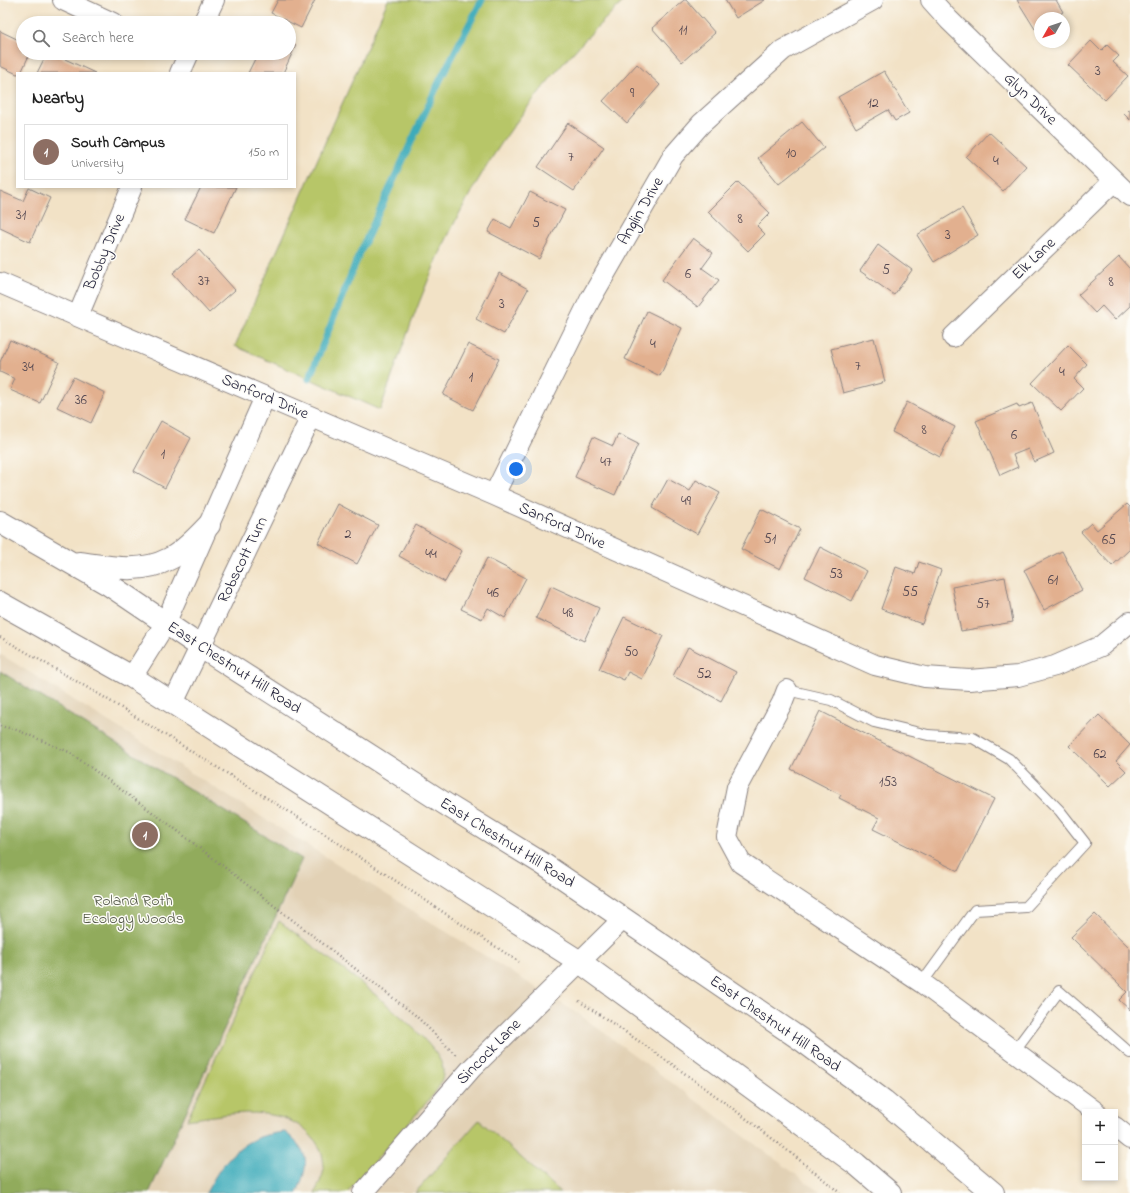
<!DOCTYPE html>
<meta charset="utf-8">
<style>
:root{--surface:#fff;--page:#f6f6f6;--text:#222;--muted:#767676;--line:#e0e0e0;--accent:#111827}
body{margin:0;font-family:"Indie Flower",sans-serif;background:var(--page);color:var(--text)}
.controls{position:absolute;right:12px;bottom:12px;display:grid;overflow:hidden;border-radius:0px;box-shadow:0 2px 6px #0003}
.controls button{width:36px;height:36px;display:grid;place-items:center;padding:0;border:0;border-bottom:1px solid var(--line);background:var(--surface);color:var(--text);font:20px sans-serif}
.compass{position:absolute;left:1034px;top:12px;width:36px;height:36px;border-radius:50%;background:var(--surface);box-shadow:0 2px 6px #0003;rotate:230deg}
.you{position:absolute;left:516px;top:469px;width:14px;height:14px;margin:-10px;border:3px solid #fff;border-radius:50%;background:#1a73e8;box-shadow:0 0 0 6px #1a73e833}
.badge{display:grid;place-items:center;width:26px;height:26px;border-radius:50%;background:var(--accent);color:#fff;font-size:13px;font-weight:700}
.pin{position:absolute;translate:-50% -50%;border:2px solid #fff;box-shadow:0 1px 4px #0006}
.list{margin:0;padding:0;list-style:none}
h2{display:flex;justify-content:space-between;align-items:center;height:52px;margin:0;padding:0 16px;font-size:17px}
h2 small{font-size:13px;font-weight:400;color:var(--muted)}
.list li{display:grid;grid-template-columns:26px 1fr auto;gap:12px;align-items:center;box-sizing:border-box;height:56px;margin:0 8px 8px;padding:0 8px;border:1px solid var(--line);border-radius:0px}
.list b{display:block;font-size:15px;white-space:nowrap}
.list p{margin:0;font-size:13px;white-space:nowrap;color:var(--muted)}
.list em{font-size:13px;font-style:normal;color:var(--muted)}
.icon{flex:none;width:22px;height:22px;fill:none;stroke:currentColor;stroke-width:2;stroke-linecap:round;stroke-linejoin:round}
.map{position:relative;flex:none;width:1130px;height:1193px;overflow:hidden}
.search{position:absolute;background:var(--surface);box-shadow:0 2px 6px #0003;left:16px;top:16px;width:280px;height:44px;display:flex;align-items:center;gap:10px;box-sizing:border-box;padding:0 14px;border-radius:22px;color:var(--muted);font-size:15px}
.panel{position:absolute;background:var(--surface);box-shadow:0 2px 6px #0003;left:16px;top:72px;width:280px;height:116px;border-radius:0px}
.map>svg:first-child{display:block}
.built{fill:#e2d1b5}
.green{fill:#b7c668;stroke:#6c7452}
.forest{fill:#91ab5c;stroke:#5a664c}
.water{fill:#3cabba;stroke:#2f667a}
.lines{fill:none;stroke-linecap:round;stroke-linejoin:round}
.stream{stroke:#3cabba;stroke-width:7}
.building{fill:#e2b08f}
.service-casing{stroke:#8a8280;stroke-width:12}
.minor-casing{stroke:#8a8280;stroke-width:22}
.primary-casing{stroke:#8a8280;stroke-width:24}
.path{stroke:#8a8280;stroke-width:2.5;stroke-dasharray:1 3;stroke-linecap:butt}
.service{stroke:#fff;stroke-width:10}
.minor{stroke:#fff;stroke-width:20}
.primary{stroke:#fff;stroke-width:22}
.labels{text-anchor:middle;dominant-baseline:central;stroke-width:3;stroke-linejoin:round;paint-order:stroke}
.number-label{font-size:14px;fill:#524650}
.street-label{font-size:16px;fill:#22223b;stroke:#fdfcf7}
.park-label{font-size:16px;fill:#565b4b;stroke:#fdfcf7}
</style>
<div class="map">
<svg width="1130" height="1193" viewBox="0 0 1130 1193">
<rect width="100%" height="100%" fill="#fdfcf7"/>
<filter id="ink" filterUnits="userSpaceOnUse"><feTurbulence type="fractalNoise" baseFrequency=".025" numOctaves="2"/><feDisplacementMap in="SourceGraphic" scale="8" xChannelSelector="R" yChannelSelector="G"/><feConvolveMatrix kernelMatrix="1 2 1 2 8 2 1 2 1" color-interpolation-filters="sRGB"/></filter>
<filter id="wash" filterUnits="userSpaceOnUse"><feTurbulence type="fractalNoise" baseFrequency=".012" numOctaves="4" result="noise"/><feDisplacementMap in="SourceGraphic" scale="16" xChannelSelector="R" yChannelSelector="G"/><feGaussianBlur stdDeviation="0.9" result="paint"/><feColorMatrix in="noise" values="0 0 0 0 0 0 0 0 0 0 0 0 0 0 0 0 0 1.4 0 .05"/><feComposite in="paint" operator="in"/></filter>
<g filter="url(#wash)">
<rect width="100%" height="100%" fill="#f2e2c6"/>
<path class="built" d="M0,654L580,1015L821,1193H0Z"/>
<path class="green" d="M388,0H625C552,68 490,148 447,238C420,294 401,352 380,410L235,346Z
M279,921C310,945 440,1036 443,1069C444,1079 439,1087 434,1094L347,1193H315C318,1185 324,1175 324,1167C323,1154 320,1146 312,1137C282,1102 227,1114 187,1120Z
M479,1120L561,1193H415Z"/>
<path class="forest" d="M0,671L302,859L149,1193H0Z"/>
<path class="water" d="M285,1132C311,1153 309,1163 297,1193H206C224,1158 243,1135 285,1132Z"/>
<g class="lines">
<path class="stream" d="M309,379L358,257L440,80L482,0"/>
</g>
<g id="blocks">
<path class="building" d="M278,0H315L301,28L271,13Z
M684,0H686L715,33L682,62L652,28Z
M725,0H765L736,18Z
M1017,0H1056L1063,12L1054,18H1040V26L1035,29Z
M0,31L23,42V53H30L21,73L17,74L0,66Z
M1091,41L1101,51L1107,45L1119,56L1113,62L1128,76L1105,100L1068,65Z
M289,42L296,45L283,73H248L258,53H289Z
M47,53H52L95,73H37Z
M637,64L660,85L627,123L603,101Z
M884,71L909,113L895,121L888,110L856,128L838,97Z
M1130,108V120L1124,114Z
M802,122L824,148L779,184L758,158Z
M568,123L604,147L574,191L538,167Z
M989,132L1026,166L1003,191L966,157Z
M738,182L770,213L757,226L765,234L748,251L708,212Z
M201,187H236L214,233L185,219Z
M29,188L50,198L30,242L0,228V191L23,201Z
M530,192L565,210L539,259L488,232L495,219L511,228Z
M962,208L978,235L934,262L917,235Z
M693,238L713,253L702,268L719,280L698,307L662,280Z
M878,245L912,270L894,295L860,271Z
M199,250L235,290L209,313L173,273Z
M1119,257L1130,269V306L1115,320L1102,306L1095,313L1078,295Z
M499,273L528,289L504,334L476,319Z
M647,311L682,328L660,376L625,359Z
M874,338L885,382L843,393L831,349Z
M10,340L59,362L40,403L10,390L15,379L0,372V362Z
M468,344L499,359L473,410L443,395Z
M1068,345L1087,364L1074,379L1083,388L1061,411L1032,383Z
M73,377L105,393L91,423L57,407Z
M907,402L955,427L940,457L892,432Z
M1032,403L1054,453L1034,462L1028,449L1013,455L1018,467L1000,475L976,421L1017,404L1019,408Z
M161,421L191,438L165,488L134,471Z
M618,434L638,444L615,495L575,477L593,437L613,446Z
M668,479L690,491L696,480L720,493L697,534L652,508Z
M338,504L378,525L357,564L318,543Z
M1127,504L1130,507V549L1112,566L1081,532L1091,523L1097,530Z
M761,509L800,529L780,569L741,549Z
M416,525L462,551L445,582L399,556Z
M820,547L867,571L852,601L805,577Z
M1062,551L1082,590L1044,610L1024,570Z
M487,558L526,578L505,618L488,608L482,619L461,609Z
M919,562L941,570L922,624L881,609L896,567L915,574Z
M1005,577L1013,622L961,631L952,587Z
M551,586L599,608L584,641L536,618Z
M624,617L663,636L642,679L628,672L624,680L599,669Z
M688,647L736,672L721,701L673,676Z
M820,711L994,799L958,871L873,829L879,818L839,798L841,795L791,769Z
M1099,715L1130,745L1116,761L1126,771L1110,786L1069,746Z
M1095,914L1130,948V1010L1119,1000L1127,992L1071,937Z"/>
</g>
</g>
<g filter="url(#ink)">
<use href="#blocks" fill-opacity="0" stroke="#8a8280" stroke-width="1"/>
<g class="lines">
<g class="service-casing">
<path id="service" d="M787,690L831,700L874,722L928,735L973,738L1009,759L1060,811L1085,843L1026,907L975,910L922,983
M1015,1050L1059,991L1130,1053"/>
</g>
<g class="minor-casing">
<path id="minor" d="M63,0L113,23
M931,0L949,20L1130,196
M203,23L214,0
M180,73L189,53
M0,283L494,495L875,665L925,677L969,680L1018,676L1055,666L1101,646L1130,622
M78,316L132,187
M953,337L1114,181
M494,495L590,300L673,156L701,124L783,50L873,0
M132,677L165,624L265,397
M787,690L782,703L737,787L727,837L741,863L922,983L1096,1112
M173,703L311,417
M1115,1127L1130,1139
M363,1193L471,1069L623,919"/>
</g>
<g class="primary-casing">
<path id="primary" d="M0,522L108,584L201,647L447,805L543,864L803,1041L884,1101L993,1193
M79,563C109,567 141,574 169,559C184,552 197,537 209,525
M0,603L132,677L580,962L856,1164L890,1193"/>
</g>
<path class="path" d="M0,637L102,696L317,829L519,962
M0,726L17,730L69,752L170,825L415,1015L456,1055
M579,1001C669,1060 757,1124 840,1193"/>
<use href="#service" class="service"/>
<use href="#minor" class="minor"/>
<use href="#primary" class="primary"/>
</g>
</g>
<g class="labels">
<g class="number-label">
<text x="683" y="30">11</text>
<text x="1098" y="71">3</text>
<text x="632" y="93">9</text>
<text x="873" y="103">12</text>
<text x="791" y="153">10</text>
<text x="571" y="157">7</text>
<text x="996" y="161">4</text>
<text x="21" y="215">31</text>
<text x="740" y="219">8</text>
<text x="536" y="223">5</text>
<text x="948" y="235">3</text>
<text x="886" y="270">5</text>
<text x="688" y="274">6</text>
<text x="204" y="281">37</text>
<text x="1111" y="282">8</text>
<text x="502" y="304">3</text>
<text x="653" y="344">4</text>
<text x="858" y="366">7</text>
<text x="28" y="367">34</text>
<text x="1062" y="372">4</text>
<text x="471" y="377">1</text>
<text x="81" y="400">36</text>
<text x="924" y="430">8</text>
<text x="1014" y="435">6</text>
<text x="163" y="454">1</text>
<text x="606" y="462">47</text>
<text x="686" y="501">49</text>
<text x="348" y="534">2</text>
<text x="770" y="539">51</text>
<text x="1109" y="540">65</text>
<text x="431" y="554">44</text>
<text x="836" y="574">53</text>
<text x="1053" y="580">61</text>
<text x="910" y="592">55</text>
<text x="493" y="593">46</text>
<text x="983" y="604">57</text>
<text x="568" y="613">48</text>
<text x="631" y="652">50</text>
<text x="704" y="674">52</text>
<text x="1100" y="754">62</text>
<text x="888" y="782">153</text>
</g>
<g class="street-label">
<text transform="translate(1030 99) rotate(44)">Glyn Drive</text>
<text transform="translate(641 211) rotate(-60)">Anglin Drive</text>
<text transform="translate(105 252) rotate(-67)">Bobby Drive</text>
<text transform="translate(1034 259) rotate(-44)">Elk Lane</text>
<text transform="translate(265 397) rotate(23)">Sanford Drive</text>
<text transform="translate(562 526) rotate(24)">Sanford Drive</text>
<text transform="translate(243 560) rotate(-64)">Robscott Turn</text>
<text transform="translate(234 668) rotate(33)">East Chestnut Hill Road</text>
<text transform="translate(507 843) rotate(32)">East Chestnut Hill Road</text>
<text transform="translate(775 1024) rotate(35)">East Chestnut Hill Road</text>
<text transform="translate(489 1052) rotate(-46)">Sincock Lane</text>
</g>
<g class="park-label">
<text x="133" y="901">Roland Roth<tspan x="133" dy="18">Ecology Woods</tspan></text>
</g>
</g>
</svg>
<div class="controls">
<button>+</button>
<button>−</button>
</div>
<svg class="compass" viewBox="-18 -18 36 36"><path d="M0-13l5 13h-10z" fill="#e53935"/><path d="M0 13l5-13h-10z" fill="#767676"/></svg>
<div class="you"></div>
<div class="pin badge" style="left:145px;top:835px;background:#8d6e63">1</div>
<div class="search"><svg class="icon" aria-label="search" viewBox="0 0 24 24"><circle cx="10" cy="10" r="6"/><path d="M15 15l6 6"/></svg>Search here</div>
<section class="panel">
<h2>Nearby<small></small></h2>
<ul class="list">
<li><span class="badge" style="background:#8d6e63">1</span><div><b>South Campus</b><p>University</p></div><em>150 m</em></li>
</ul>
</section>
</div>
